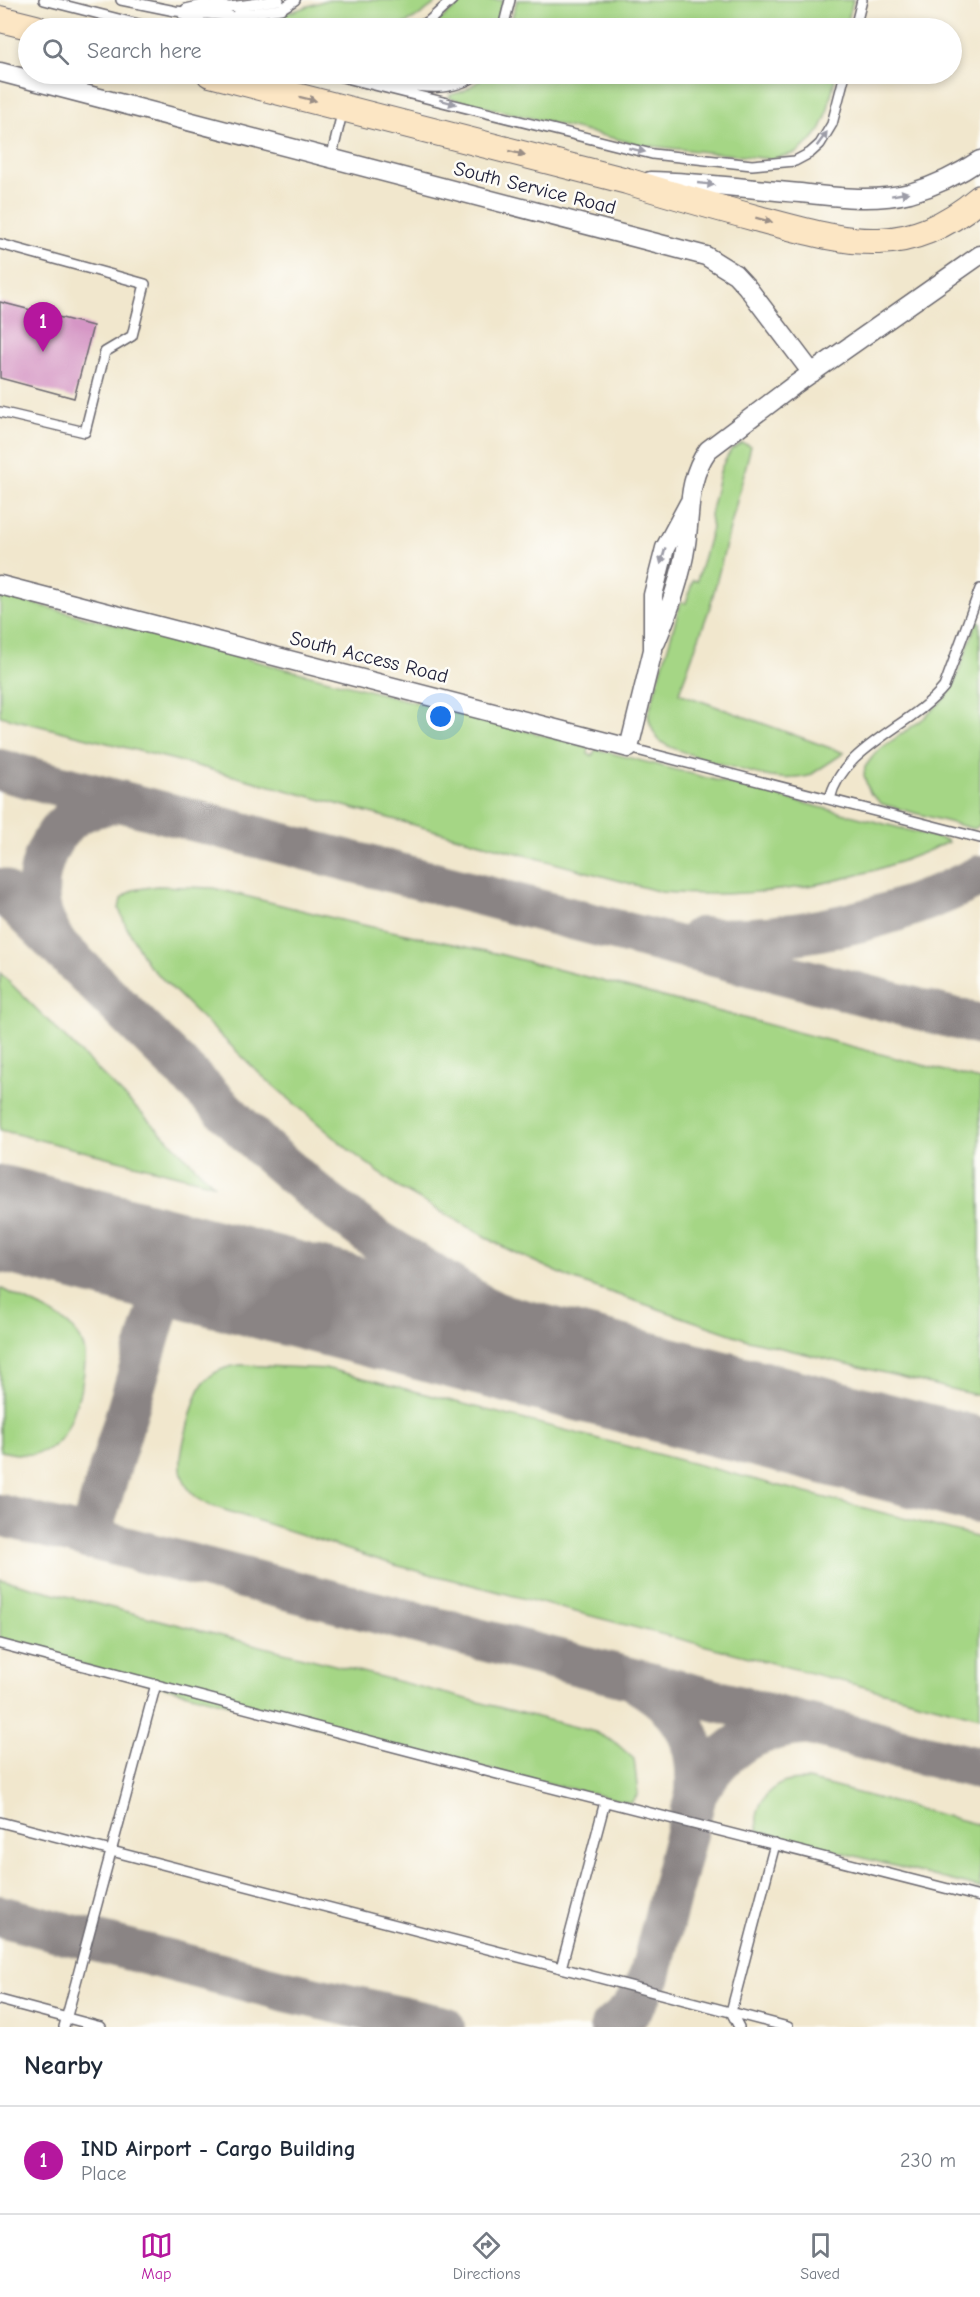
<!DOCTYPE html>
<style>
:root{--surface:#fff;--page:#f6f6f7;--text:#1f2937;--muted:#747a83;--line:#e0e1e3;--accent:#b5179e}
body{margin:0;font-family:"Comic Neue",sans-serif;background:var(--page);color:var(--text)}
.you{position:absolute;left:441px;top:717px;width:21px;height:21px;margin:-15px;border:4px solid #fff;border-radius:50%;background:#1a73e8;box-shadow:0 0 0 9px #1a73e833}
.badge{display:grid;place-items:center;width:39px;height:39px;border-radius:50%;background:var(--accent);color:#fff;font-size:20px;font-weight:700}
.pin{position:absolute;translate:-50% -50px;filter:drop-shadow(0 2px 3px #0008)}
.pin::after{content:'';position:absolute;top:32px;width:21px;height:18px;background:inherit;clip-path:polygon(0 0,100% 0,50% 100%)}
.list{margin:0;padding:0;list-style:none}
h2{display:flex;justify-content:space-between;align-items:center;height:78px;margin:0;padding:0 24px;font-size:26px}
h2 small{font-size:20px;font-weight:400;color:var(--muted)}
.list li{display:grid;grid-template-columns:39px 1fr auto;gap:18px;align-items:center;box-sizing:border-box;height:108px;padding:0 24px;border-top:2px solid var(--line)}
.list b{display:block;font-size:22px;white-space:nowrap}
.list p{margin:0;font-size:20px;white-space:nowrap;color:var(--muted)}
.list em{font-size:20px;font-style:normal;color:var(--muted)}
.icon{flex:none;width:33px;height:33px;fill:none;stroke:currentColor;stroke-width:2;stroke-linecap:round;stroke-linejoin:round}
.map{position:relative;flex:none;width:980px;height:2027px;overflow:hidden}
.search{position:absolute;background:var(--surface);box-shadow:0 3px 9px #0003;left:18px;right:18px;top:18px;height:66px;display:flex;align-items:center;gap:15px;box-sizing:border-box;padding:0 21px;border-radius:33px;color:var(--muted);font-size:22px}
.sheet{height:186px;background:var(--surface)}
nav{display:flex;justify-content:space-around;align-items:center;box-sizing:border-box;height:84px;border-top:2px solid var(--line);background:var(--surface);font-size:16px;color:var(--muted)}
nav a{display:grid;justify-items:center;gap:3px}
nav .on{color:var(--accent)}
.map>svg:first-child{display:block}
.green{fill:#a5d685;stroke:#647c60;stroke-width:1.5}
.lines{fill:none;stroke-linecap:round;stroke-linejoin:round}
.taxiway{stroke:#8a8484;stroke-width:42}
.runway{stroke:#8a8484;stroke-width:106}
.building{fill:#d596c5}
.lane-casing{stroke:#6a676e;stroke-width:12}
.street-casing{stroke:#6a676e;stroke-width:21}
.secondary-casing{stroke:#6a676e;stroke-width:28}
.lane{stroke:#fff;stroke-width:9}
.street{stroke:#fff;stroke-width:18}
.secondary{stroke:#fce6c4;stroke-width:26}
.oneway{fill:#9a8e86}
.oneway2{fill:#9c9ca7}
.labels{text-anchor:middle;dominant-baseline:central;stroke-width:5;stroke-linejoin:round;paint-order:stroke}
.street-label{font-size:20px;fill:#22223b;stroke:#fdfcf7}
</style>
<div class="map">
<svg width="980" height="2027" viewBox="0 0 980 2027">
<rect width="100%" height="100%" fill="#fdfcf7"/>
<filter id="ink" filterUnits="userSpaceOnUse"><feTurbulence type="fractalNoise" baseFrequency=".0167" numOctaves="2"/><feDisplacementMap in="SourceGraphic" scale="12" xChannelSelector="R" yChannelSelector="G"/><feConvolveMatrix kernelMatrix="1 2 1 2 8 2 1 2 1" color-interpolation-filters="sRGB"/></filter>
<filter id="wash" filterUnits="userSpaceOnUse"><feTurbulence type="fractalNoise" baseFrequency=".008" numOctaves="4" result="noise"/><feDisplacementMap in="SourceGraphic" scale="24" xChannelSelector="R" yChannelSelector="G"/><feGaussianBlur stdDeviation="1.35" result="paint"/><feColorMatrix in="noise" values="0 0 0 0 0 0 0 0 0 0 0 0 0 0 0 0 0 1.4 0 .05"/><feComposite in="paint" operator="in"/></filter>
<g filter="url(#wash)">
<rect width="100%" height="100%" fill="#f1e7cd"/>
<path class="green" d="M326,0H440L414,19L396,28H299L279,23L280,20L269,17V14L294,11Z
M465,0H503L495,28H430Z
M517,0H853L846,28H509Z
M384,74H464C438,86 412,78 384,74Z
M489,74H836L826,117L820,130L810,142L796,153L771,159L641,145L449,98L450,95L464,91Z
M742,443L751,446L710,607L679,693L844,753L809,776C797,779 784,779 771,777C752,773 672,752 660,741C653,734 650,724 648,715L681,602L686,603L693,580L697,581L712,528L710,515L721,468L731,450Z
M0,595L589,747L588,754L592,756L596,749L946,840L948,842C856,885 762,900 661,892L175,760L0,716Z
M977,621L980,622V825L974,829L882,804L869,792L864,775L865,767L876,752L924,718L947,696L954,684Z
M157,886L213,888L349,922L495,953L980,1080V1396L748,1340L572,1279L505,1248L401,1189L349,1150L260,1074L148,965L126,926L119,909L121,899L133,890Z
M0,973L213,1184L0,1130Z
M0,1288C21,1299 66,1316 78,1335C83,1343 86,1353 85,1362C84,1382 71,1435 53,1446C36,1458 19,1455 0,1451Z
M241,1365L329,1369L980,1538V1717L395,1565L209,1505C170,1486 180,1455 189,1421C193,1408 196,1392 204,1382C214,1371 228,1366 241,1365Z
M0,1579L595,1732L616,1743L634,1759L638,1794L631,1803L378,1743L0,1644Z
M808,1780L980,1825V1888L758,1831C753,1812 764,1790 783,1783C790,1780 800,1780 808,1780Z"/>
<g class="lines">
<path class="taxiway" d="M0,770L980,1025
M0,889L264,1149L327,1203L377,1240L481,1305L551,1340L628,1372L859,1439
M700,938C795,943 896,919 980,876
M54,941C50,933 45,925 42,916C30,877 49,825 88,809C98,806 110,804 120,801
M0,1515L980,1769
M89,1539L172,1261
M696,1794C722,1749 751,1729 802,1725
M0,1916L286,1991L444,2027
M611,2027C631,2014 641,1996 650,1975L696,1794C699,1742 686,1712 641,1685"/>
<path class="runway" d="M0,1218L980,1471"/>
</g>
<g id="blocks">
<path class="building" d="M0,302L93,326L74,398L0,378Z"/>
</g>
</g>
<g filter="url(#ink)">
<use href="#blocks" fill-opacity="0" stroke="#6a676e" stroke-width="1.5"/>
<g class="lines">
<g class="lane-casing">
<path id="lane" d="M44,0L154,28
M121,0L175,11L229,16L281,28
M186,9L203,5L230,7L279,0
M183,15L203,23L237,28
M237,15L281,9L295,0
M416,28L429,21L452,0
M503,28L510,0
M855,28L862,0
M330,74L652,154L752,165L795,161L810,153L820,144L832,124L845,74
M383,81C415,86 449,95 478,74
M331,159L343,109
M0,244L145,284L132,336L105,352L85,432L0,412
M629,748L980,838
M830,799C841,748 912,726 944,687L980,589
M0,1644L501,1775L980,1897
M0,1822L788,2027
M561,1968L605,1802
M0,2000L101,2027
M64,2027L156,1684
M739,2027L731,2012L775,1844"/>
</g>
<g class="street-casing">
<path id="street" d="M0,72L706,256L735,274L747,287L812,373
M650,181C700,182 750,189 800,193C836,197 874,202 910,193C935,186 958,175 980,160
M0,585L629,748L653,650V595L665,548L689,503
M656,642C669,610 681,579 686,544C691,511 687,479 708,450L793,386L980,255"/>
</g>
<g class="secondary-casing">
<path id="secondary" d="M0,19L36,28
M210,74L627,181C671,195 715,207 759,219C846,242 904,262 980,198"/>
</g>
<use href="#lane" class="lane"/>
<use href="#street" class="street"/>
<use href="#secondary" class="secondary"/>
</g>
<defs><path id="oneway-solid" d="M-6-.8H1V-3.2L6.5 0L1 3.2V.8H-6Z" transform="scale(1.5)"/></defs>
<g class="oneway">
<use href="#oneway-solid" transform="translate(308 99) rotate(14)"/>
<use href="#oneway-solid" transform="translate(517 153) rotate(14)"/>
<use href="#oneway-solid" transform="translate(764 220) rotate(15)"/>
</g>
<g class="oneway2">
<use href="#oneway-solid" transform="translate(448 102) rotate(15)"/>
<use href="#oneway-solid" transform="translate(822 139) rotate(-54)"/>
<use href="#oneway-solid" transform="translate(637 150) rotate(13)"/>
<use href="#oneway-solid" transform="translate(706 184) rotate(6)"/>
<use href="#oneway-solid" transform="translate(900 194) rotate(-10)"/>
<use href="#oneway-solid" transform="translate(663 556) rotate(106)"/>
</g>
</g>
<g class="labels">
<g class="street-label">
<text transform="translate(535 188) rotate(14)">South Service Road</text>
<text transform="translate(369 657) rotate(14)">South Access Road</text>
</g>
</g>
</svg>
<div class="you"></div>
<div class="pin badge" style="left:43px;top:352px">1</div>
<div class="search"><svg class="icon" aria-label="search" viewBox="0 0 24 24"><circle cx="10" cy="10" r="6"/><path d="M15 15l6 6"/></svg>Search here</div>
</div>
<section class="sheet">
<h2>Nearby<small></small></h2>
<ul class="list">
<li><span class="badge">1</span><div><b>IND Airport - Cargo Building</b><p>Place</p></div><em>230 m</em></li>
</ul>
</section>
<nav>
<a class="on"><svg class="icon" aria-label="map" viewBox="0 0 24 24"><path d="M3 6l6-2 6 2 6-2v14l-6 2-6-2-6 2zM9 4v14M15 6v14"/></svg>Map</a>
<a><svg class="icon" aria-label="directions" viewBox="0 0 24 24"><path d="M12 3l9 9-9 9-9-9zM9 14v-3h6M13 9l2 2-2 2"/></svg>Directions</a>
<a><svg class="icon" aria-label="saved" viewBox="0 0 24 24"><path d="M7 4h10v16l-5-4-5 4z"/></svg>Saved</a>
</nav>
